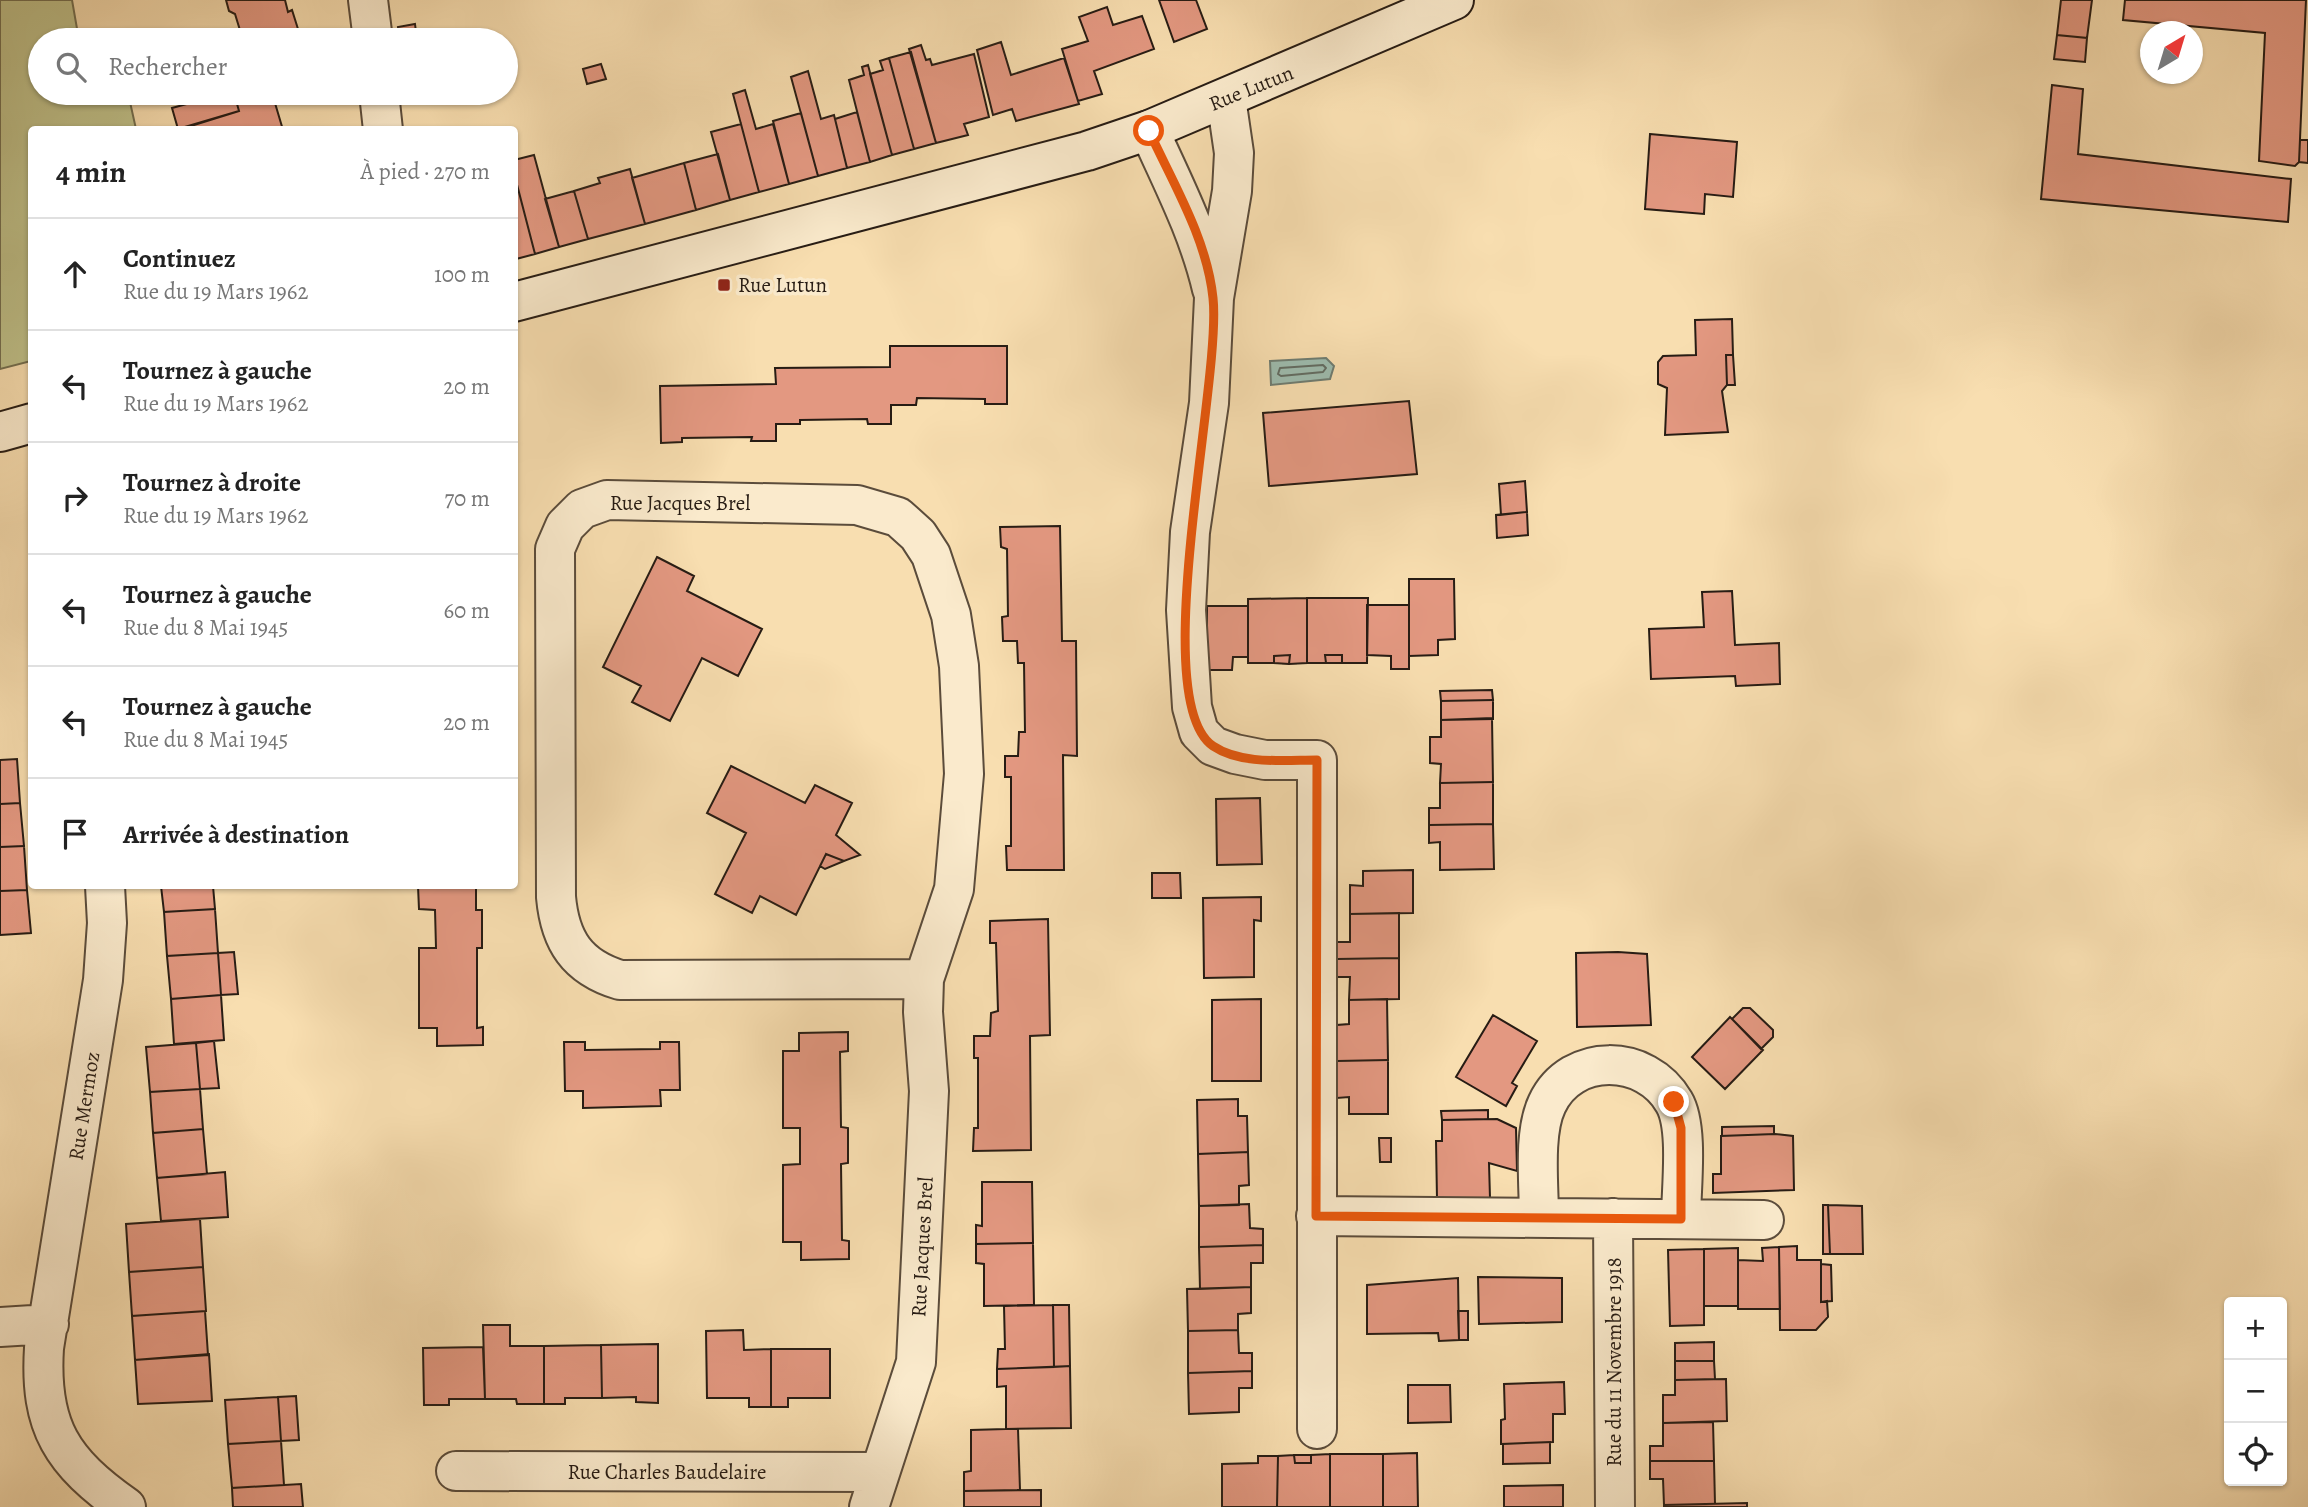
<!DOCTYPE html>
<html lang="fr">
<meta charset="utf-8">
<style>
:root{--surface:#fff;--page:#f6f6f6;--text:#222;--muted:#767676;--line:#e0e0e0}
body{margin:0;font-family:Alegreya,serif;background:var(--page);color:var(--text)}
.controls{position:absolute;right:21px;bottom:21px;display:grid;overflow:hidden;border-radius:7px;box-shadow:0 2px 5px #0004}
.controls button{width:63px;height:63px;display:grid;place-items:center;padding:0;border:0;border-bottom:2px solid var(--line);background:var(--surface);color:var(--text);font:35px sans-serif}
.compass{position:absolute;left:2140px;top:21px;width:63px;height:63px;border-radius:50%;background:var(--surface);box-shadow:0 2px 5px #0004;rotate:38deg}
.stop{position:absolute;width:21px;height:21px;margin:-16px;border:5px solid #ea580c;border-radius:50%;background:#fff}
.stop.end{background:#ea580c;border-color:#fff;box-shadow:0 2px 7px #0008}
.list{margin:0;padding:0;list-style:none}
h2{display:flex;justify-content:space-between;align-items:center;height:91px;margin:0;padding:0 28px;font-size:30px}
h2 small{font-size:23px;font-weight:400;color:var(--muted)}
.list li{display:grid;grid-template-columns:46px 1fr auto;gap:21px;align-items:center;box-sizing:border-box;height:112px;padding:0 28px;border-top:2px solid var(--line)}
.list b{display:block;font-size:26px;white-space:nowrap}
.list p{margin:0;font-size:23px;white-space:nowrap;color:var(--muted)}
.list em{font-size:23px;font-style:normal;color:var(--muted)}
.icon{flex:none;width:38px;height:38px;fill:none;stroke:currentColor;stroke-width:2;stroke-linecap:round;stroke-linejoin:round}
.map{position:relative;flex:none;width:2308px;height:1507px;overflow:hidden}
.search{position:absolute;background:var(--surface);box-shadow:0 2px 5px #0004;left:28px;top:28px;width:490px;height:77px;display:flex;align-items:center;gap:18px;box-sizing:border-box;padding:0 24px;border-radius:38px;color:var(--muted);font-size:26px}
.panel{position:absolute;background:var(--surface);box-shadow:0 2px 5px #0004;left:28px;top:126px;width:490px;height:763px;border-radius:7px}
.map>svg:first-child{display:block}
.green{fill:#bfc18a;stroke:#736e4f;stroke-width:2}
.water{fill:#9dbcaf;stroke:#6e7c71;stroke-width:2}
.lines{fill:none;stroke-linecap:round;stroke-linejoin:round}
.shore{stroke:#626c62;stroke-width:2}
.building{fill:#e39881;stroke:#271c14;stroke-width:2}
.street-casing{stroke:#5b4c3b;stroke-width:42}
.secondary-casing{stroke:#271c14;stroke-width:42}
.street{stroke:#faeacc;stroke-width:38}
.secondary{stroke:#faeacc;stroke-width:38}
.route{stroke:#ea580c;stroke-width:9}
.poi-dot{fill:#8f2418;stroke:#faeacc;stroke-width:2.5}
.labels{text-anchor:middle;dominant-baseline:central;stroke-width:7;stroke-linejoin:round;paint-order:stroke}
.street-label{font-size:21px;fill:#271c14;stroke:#faeacc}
.poi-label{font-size:21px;fill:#271c14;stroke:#faeacc;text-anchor:start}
</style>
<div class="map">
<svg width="2308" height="1507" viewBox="0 0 2308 1507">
<rect width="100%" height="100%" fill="#f8deb0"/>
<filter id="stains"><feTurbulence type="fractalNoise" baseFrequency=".00286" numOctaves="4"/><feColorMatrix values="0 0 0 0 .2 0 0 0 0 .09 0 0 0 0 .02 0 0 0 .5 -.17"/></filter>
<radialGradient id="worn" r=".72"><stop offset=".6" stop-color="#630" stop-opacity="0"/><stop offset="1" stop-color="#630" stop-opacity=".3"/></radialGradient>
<path class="green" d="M0,0H72L79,40H40V93H128L136,129L32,130L31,361L0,369Z"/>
<path class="water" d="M1326,358L1334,366L1330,379L1271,385L1270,361Z"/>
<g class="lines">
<path class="shore" d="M1323,365L1326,368L1323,372L1281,376L1278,374L1280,368Z"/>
</g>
<path class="building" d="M226,0H285L288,12L292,10L298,29L260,40H243L235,14L229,11Z
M1159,0H1196L1207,29L1174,42Z
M2061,0H2092L2087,38L2057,35Z
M2125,0H2306L2299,162L2295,166L2259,161L2265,33L2123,20Z
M1107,7L1113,25L1142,16L1154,49L1094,71L1102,94L1078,101L1062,49L1088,41L1079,17Z
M415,24L417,40H400L398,27Z
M2057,35L2087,38L2085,62L2054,59Z
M1001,42L1011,75L1064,58L1079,104L1016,121L1012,109L993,115L977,50Z
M921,45L926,60L930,59L932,65L974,54L989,117L964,124L968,135L936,143L909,49Z
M911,52L936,143L914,149L889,58Z
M889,58L914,149L892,155L870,74L883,70L880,61Z
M601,64L606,79L587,84L583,69Z
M868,65L892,155L870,162L849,80L864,75L862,67Z
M808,71L821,119L834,115L847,168L818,176L791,77Z
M2052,85L2083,89L2078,154L2291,179L2288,222L2041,199Z
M745,90L756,129L773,124L789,184L759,192L733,94Z
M227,93H234L239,111L178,129L172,108Z
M234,93H272L283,130H178L239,111Z
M857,112L870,162L847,168L835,119Z
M801,113L818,176L789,184L773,121Z
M741,124L759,192L730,200L711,132Z
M1650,134L1737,142L1733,197L1705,194L1704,214L1645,209Z
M2300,140H2308V163L2299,162Z
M718,154L730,200L696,210L684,163Z
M534,155L559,247L535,254L514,173V160Z
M684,163L696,210L645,224L632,178Z
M630,169L645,224L588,239L574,191L600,183L598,178Z
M514,173L535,254L516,259L514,254Z
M574,191L588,239L559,247L545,199Z
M1732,319L1733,355H1726L1727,385L1722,391L1728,432L1665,435L1667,388L1658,384V362L1663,356L1696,355L1695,320Z
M890,346H1007V404H985V399L917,398L916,405H891V424H868L867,419L800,420V424H776V441H751L752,437L682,438V442L661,443L660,386L776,384L775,368L890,367Z
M1726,355H1733L1735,385H1727Z
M1409,401L1417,474L1269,486L1263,413Z
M1525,481L1527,512L1501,515L1499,484Z
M1527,512L1528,535L1497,538L1496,515Z
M1060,526L1062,641H1076L1077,756L1063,755L1064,870H1007L1006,846H1011V777H1005V756H1018L1019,732H1025L1024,663H1018L1017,641H1003L1002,617L1008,616L1007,549L1001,547L1000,527Z
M657,557L694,576L687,591L762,629L738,676L702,658L670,721L632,702L641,686L603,667Z
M1409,579H1454L1455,639L1438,640V655L1409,656Z
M1732,591L1735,645L1779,643L1780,684L1736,686L1735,676L1651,679L1649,629L1704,627L1702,592Z
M1307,598H1368L1367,663H1342V655H1325L1326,663H1307Z
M1307,598V663L1289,664L1290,655L1274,656V663H1248V599Z
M1367,605H1409V669H1391V656L1367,655Z
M1207,606H1248V657H1233L1232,670H1207Z
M1290,655L1289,664L1274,663V656Z
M1325,655H1342V663H1326Z
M1492,690L1493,700L1441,701L1440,691Z
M1493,700V719L1441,720V701Z
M1492,718L1493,782L1440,783L1441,764L1430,763V737H1441V720Z
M17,759L20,803L0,804V760Z
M731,766L805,803L815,785L852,803L836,835L860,855L844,861L826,854L796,915L760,896L752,913L715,894L746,833L707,813Z
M1493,782V824L1429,825V808H1440V783Z
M1260,798L1262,864L1217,865L1216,799Z
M20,803L24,846L0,847V804Z
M1493,824L1494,869L1440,870V842L1429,843V825Z
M24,846L27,890L0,891V847Z
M826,854L844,861L825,869L820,866Z
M1413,870V913L1350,914V885L1363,886V871Z
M1152,873H1180L1181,898H1152Z
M161,886H213L215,909L164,912Z
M418,886H476V910H482V948H477V1028L483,1027V1045L437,1046V1028H419V948H436L435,910L419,909Z
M27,890L31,933L0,935V891Z
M1261,897V921L1254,920V977L1204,978L1203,898Z
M215,909L218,953L167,956L164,912Z
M1399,913V958L1337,959V942H1350V914Z
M1048,919L1050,1035L1030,1036L1031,1150L973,1151L974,1128H978V1058H974V1036H990L991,1013L998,1011L996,943H990V921Z
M234,952L238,994L221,995L218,953Z
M1618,952L1647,954L1651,1025L1577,1027L1576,953Z
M218,953L221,995L171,999L167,956Z
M1399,958V999L1349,1000L1350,977H1337V959Z
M221,995L224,1040L174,1044L171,999Z
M1261,999V1081H1212V1000Z
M1387,999L1388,1060L1337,1061V1025L1349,1024V1000Z
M1743,1008H1750L1773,1030V1037L1761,1049L1732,1019Z
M1493,1015L1537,1041L1512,1083L1517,1086L1506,1106L1456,1077Z
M1730,1017L1763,1050L1725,1089L1692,1057Z
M848,1032V1051L840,1052L841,1127L848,1128V1163L841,1164L842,1240L849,1241V1259L801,1260V1242H783V1165L800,1164V1128H783V1051H799V1033Z
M214,1041L219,1088L200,1089L196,1043Z
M564,1042H585V1050L660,1049V1042H679L680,1090H660L661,1106L583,1108V1091H565Z
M196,1043L200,1089L150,1092L146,1047Z
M1388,1060V1114H1349V1097L1337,1098V1061Z
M200,1089L203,1129L153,1133L150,1092Z
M1238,1099V1116H1247L1248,1152L1198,1154L1197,1100Z
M1488,1110V1119L1442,1120L1441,1111Z
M1497,1119L1516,1128L1517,1171L1489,1163L1490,1198L1437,1199L1436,1141H1442V1120Z
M1774,1126V1134L1722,1136V1127Z
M203,1129L207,1174L157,1178L153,1133Z
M1775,1134L1793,1136L1794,1190L1713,1193V1174H1721V1136Z
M1379,1138H1391V1162H1380Z
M1248,1152L1249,1185L1239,1186V1205L1199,1206L1198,1154Z
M225,1172L228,1217L161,1221L157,1178Z
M982,1182H1032L1033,1243L976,1244V1225L982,1226Z
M1249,1204L1250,1228L1263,1229V1245L1199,1247V1206Z
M1823,1205H1828L1830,1254H1823Z
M1828,1205L1862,1206L1863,1254H1830Z
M200,1219L203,1267L129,1272L126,1224Z
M1033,1243L1034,1305L984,1306V1264L976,1263V1244Z
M1263,1245V1263H1251V1287L1200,1289L1199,1247Z
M1797,1246V1260H1821V1302L1827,1301L1828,1317L1816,1330H1780L1779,1247Z
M1779,1247L1780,1309H1738V1260L1763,1261L1762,1248Z
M1738,1248V1306H1704V1249Z
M1704,1249V1325L1670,1326L1668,1250Z
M1821,1264L1831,1265L1832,1301L1821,1302Z
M203,1267L206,1311L132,1316L129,1272Z
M1478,1277L1562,1278V1322L1479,1324Z
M1458,1278L1459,1340L1439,1341L1438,1333L1367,1334V1285Z
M1251,1287V1313L1238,1314V1330L1188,1331L1187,1289Z
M1053,1305L1054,1367L997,1369L998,1349H1005L1004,1306Z
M1053,1305H1069L1070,1366L1054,1367Z
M205,1311L208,1355L135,1360L132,1316Z
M1458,1311H1468V1340H1459Z
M483,1325H510V1346H544V1404H517L516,1399H485Z
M743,1330L744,1350L771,1349V1407H749V1398H707L706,1331Z
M1238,1330L1239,1353H1252V1371L1188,1373V1331Z
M1714,1342V1361H1675V1343Z
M658,1344V1403L636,1402V1397L602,1398L601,1345Z
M601,1345L602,1398H565V1404H544V1346Z
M483,1347L485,1399H449V1405H424L423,1348Z
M771,1349H830V1398H788V1407H771Z
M209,1354L212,1401L138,1404L135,1360Z
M1675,1361H1714L1715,1379L1675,1380Z
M1070,1366L1071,1428L1006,1429V1386L997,1387V1369Z
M1252,1371V1388H1239V1412L1189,1414L1188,1373Z
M1726,1379L1727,1421L1663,1423V1395H1675V1380Z
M1564,1382L1565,1414H1553V1442L1501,1444V1420L1505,1419L1504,1384Z
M1408,1385H1450L1451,1422L1408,1423Z
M296,1396L299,1440L281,1441L278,1397Z
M278,1397L281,1441L228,1444L225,1400Z
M1713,1422L1714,1461H1650V1446H1663V1423Z
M1006,1429H1018L1020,1490L964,1491V1472L971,1471V1430Z
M281,1441L284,1485L232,1488L228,1444Z
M1550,1442V1463L1503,1464V1444Z
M1417,1453L1418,1507H1383V1454Z
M1330,1454V1507H1277L1278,1456L1294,1455L1295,1463H1311V1455Z
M1330,1454H1383V1507H1330Z
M1294,1455H1311V1463H1295Z
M1258,1456H1278L1277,1507H1222V1464L1258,1463Z
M1650,1461H1714L1715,1504L1664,1505L1663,1479H1650Z
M301,1484L303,1507H233L232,1488Z
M1563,1485V1507H1504V1486Z
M1041,1490V1507H964V1491Z
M1747,1503V1507H1664V1505Z"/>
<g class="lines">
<g class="street-casing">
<path id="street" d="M368,0L373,40
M379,93L383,130
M1226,98L1234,153L1232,191L1214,298L1209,403L1190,532L1186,610L1192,707L1199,732L1213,746L1235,754L1265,760H1317V1429
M1149,130C1173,183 1199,233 1212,289
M105,886L107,923L103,980L44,1348C39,1427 62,1462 126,1507
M1316,1216L1764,1220
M1539,1217C1539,1185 1533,1133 1547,1104C1571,1052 1646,1053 1674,1102C1689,1127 1681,1189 1681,1219
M1613,1218L1615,1507
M0,1327L49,1324
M456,1471L879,1472
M869,1507L916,1362L929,1091L923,1012L924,979L954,889L964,774L959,666L951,615L931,555L918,535L898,517L857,505L607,500L582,509L565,526L555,549L556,897C560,941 577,967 620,980L924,979"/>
</g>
<g class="secondary-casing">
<path id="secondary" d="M514,302L1087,151L1149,130L1454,0
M0,432L32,423"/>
</g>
<use href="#street" class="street"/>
<use href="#secondary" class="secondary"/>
</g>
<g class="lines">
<path class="route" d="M1149,131C1173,183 1207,239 1213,298C1222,381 1146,700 1213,746C1241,765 1285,760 1317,760L1316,1216L1681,1219V1128L1674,1102"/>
</g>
<rect class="poi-dot" x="717" y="278" width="14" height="14" rx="3.5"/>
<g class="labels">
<g class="street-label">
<text transform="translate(1251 88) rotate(-22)">Rue Lutun</text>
<text x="680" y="503">Rue Jacques Brel</text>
<text transform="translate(84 1106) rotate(-81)">Rue Mermoz</text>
<text transform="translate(922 1247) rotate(-87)">Rue Jacques Brel</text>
<text transform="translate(1614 1362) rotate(-90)">Rue du 11 Novembre 1918</text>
<text x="667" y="1472">Rue Charles Baudelaire</text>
</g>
<g class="poi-label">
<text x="738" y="285">Rue Lutun</text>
</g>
</g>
<rect width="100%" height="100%" filter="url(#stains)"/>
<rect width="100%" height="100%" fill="url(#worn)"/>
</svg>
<div class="controls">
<button>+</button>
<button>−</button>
<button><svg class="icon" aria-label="locate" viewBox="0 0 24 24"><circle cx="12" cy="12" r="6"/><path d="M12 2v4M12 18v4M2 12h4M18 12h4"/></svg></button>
</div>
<svg class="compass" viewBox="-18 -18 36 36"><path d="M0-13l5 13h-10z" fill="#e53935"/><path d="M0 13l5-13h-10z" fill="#767676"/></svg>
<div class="stop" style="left:1149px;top:131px"></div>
<div class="stop end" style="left:1674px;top:1102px"></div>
<div class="search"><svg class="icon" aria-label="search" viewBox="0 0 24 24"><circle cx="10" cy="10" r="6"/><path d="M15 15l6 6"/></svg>Rechercher</div>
<section class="panel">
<h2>4 min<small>À pied · 270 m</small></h2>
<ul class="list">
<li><svg class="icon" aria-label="ahead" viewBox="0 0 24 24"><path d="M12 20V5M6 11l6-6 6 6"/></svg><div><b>Continuez</b><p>Rue du 19 Mars 1962</p></div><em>100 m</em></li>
<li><svg class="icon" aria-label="left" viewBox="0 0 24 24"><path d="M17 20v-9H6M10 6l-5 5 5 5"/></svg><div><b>Tournez à gauche</b><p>Rue du 19 Mars 1962</p></div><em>20 m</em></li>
<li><svg class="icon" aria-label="right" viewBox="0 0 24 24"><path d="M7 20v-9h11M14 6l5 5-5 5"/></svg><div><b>Tournez à droite</b><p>Rue du 19 Mars 1962</p></div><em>70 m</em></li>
<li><svg class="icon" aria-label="left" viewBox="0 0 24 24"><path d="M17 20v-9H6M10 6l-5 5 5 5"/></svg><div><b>Tournez à gauche</b><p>Rue du 8 Mai 1945</p></div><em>60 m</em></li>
<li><svg class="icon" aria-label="left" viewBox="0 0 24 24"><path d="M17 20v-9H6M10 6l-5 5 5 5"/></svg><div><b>Tournez à gauche</b><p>Rue du 8 Mai 1945</p></div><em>20 m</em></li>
<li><svg class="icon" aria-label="arrive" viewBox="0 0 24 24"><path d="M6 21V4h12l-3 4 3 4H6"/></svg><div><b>Arrivée à destination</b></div></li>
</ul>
</section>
</div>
